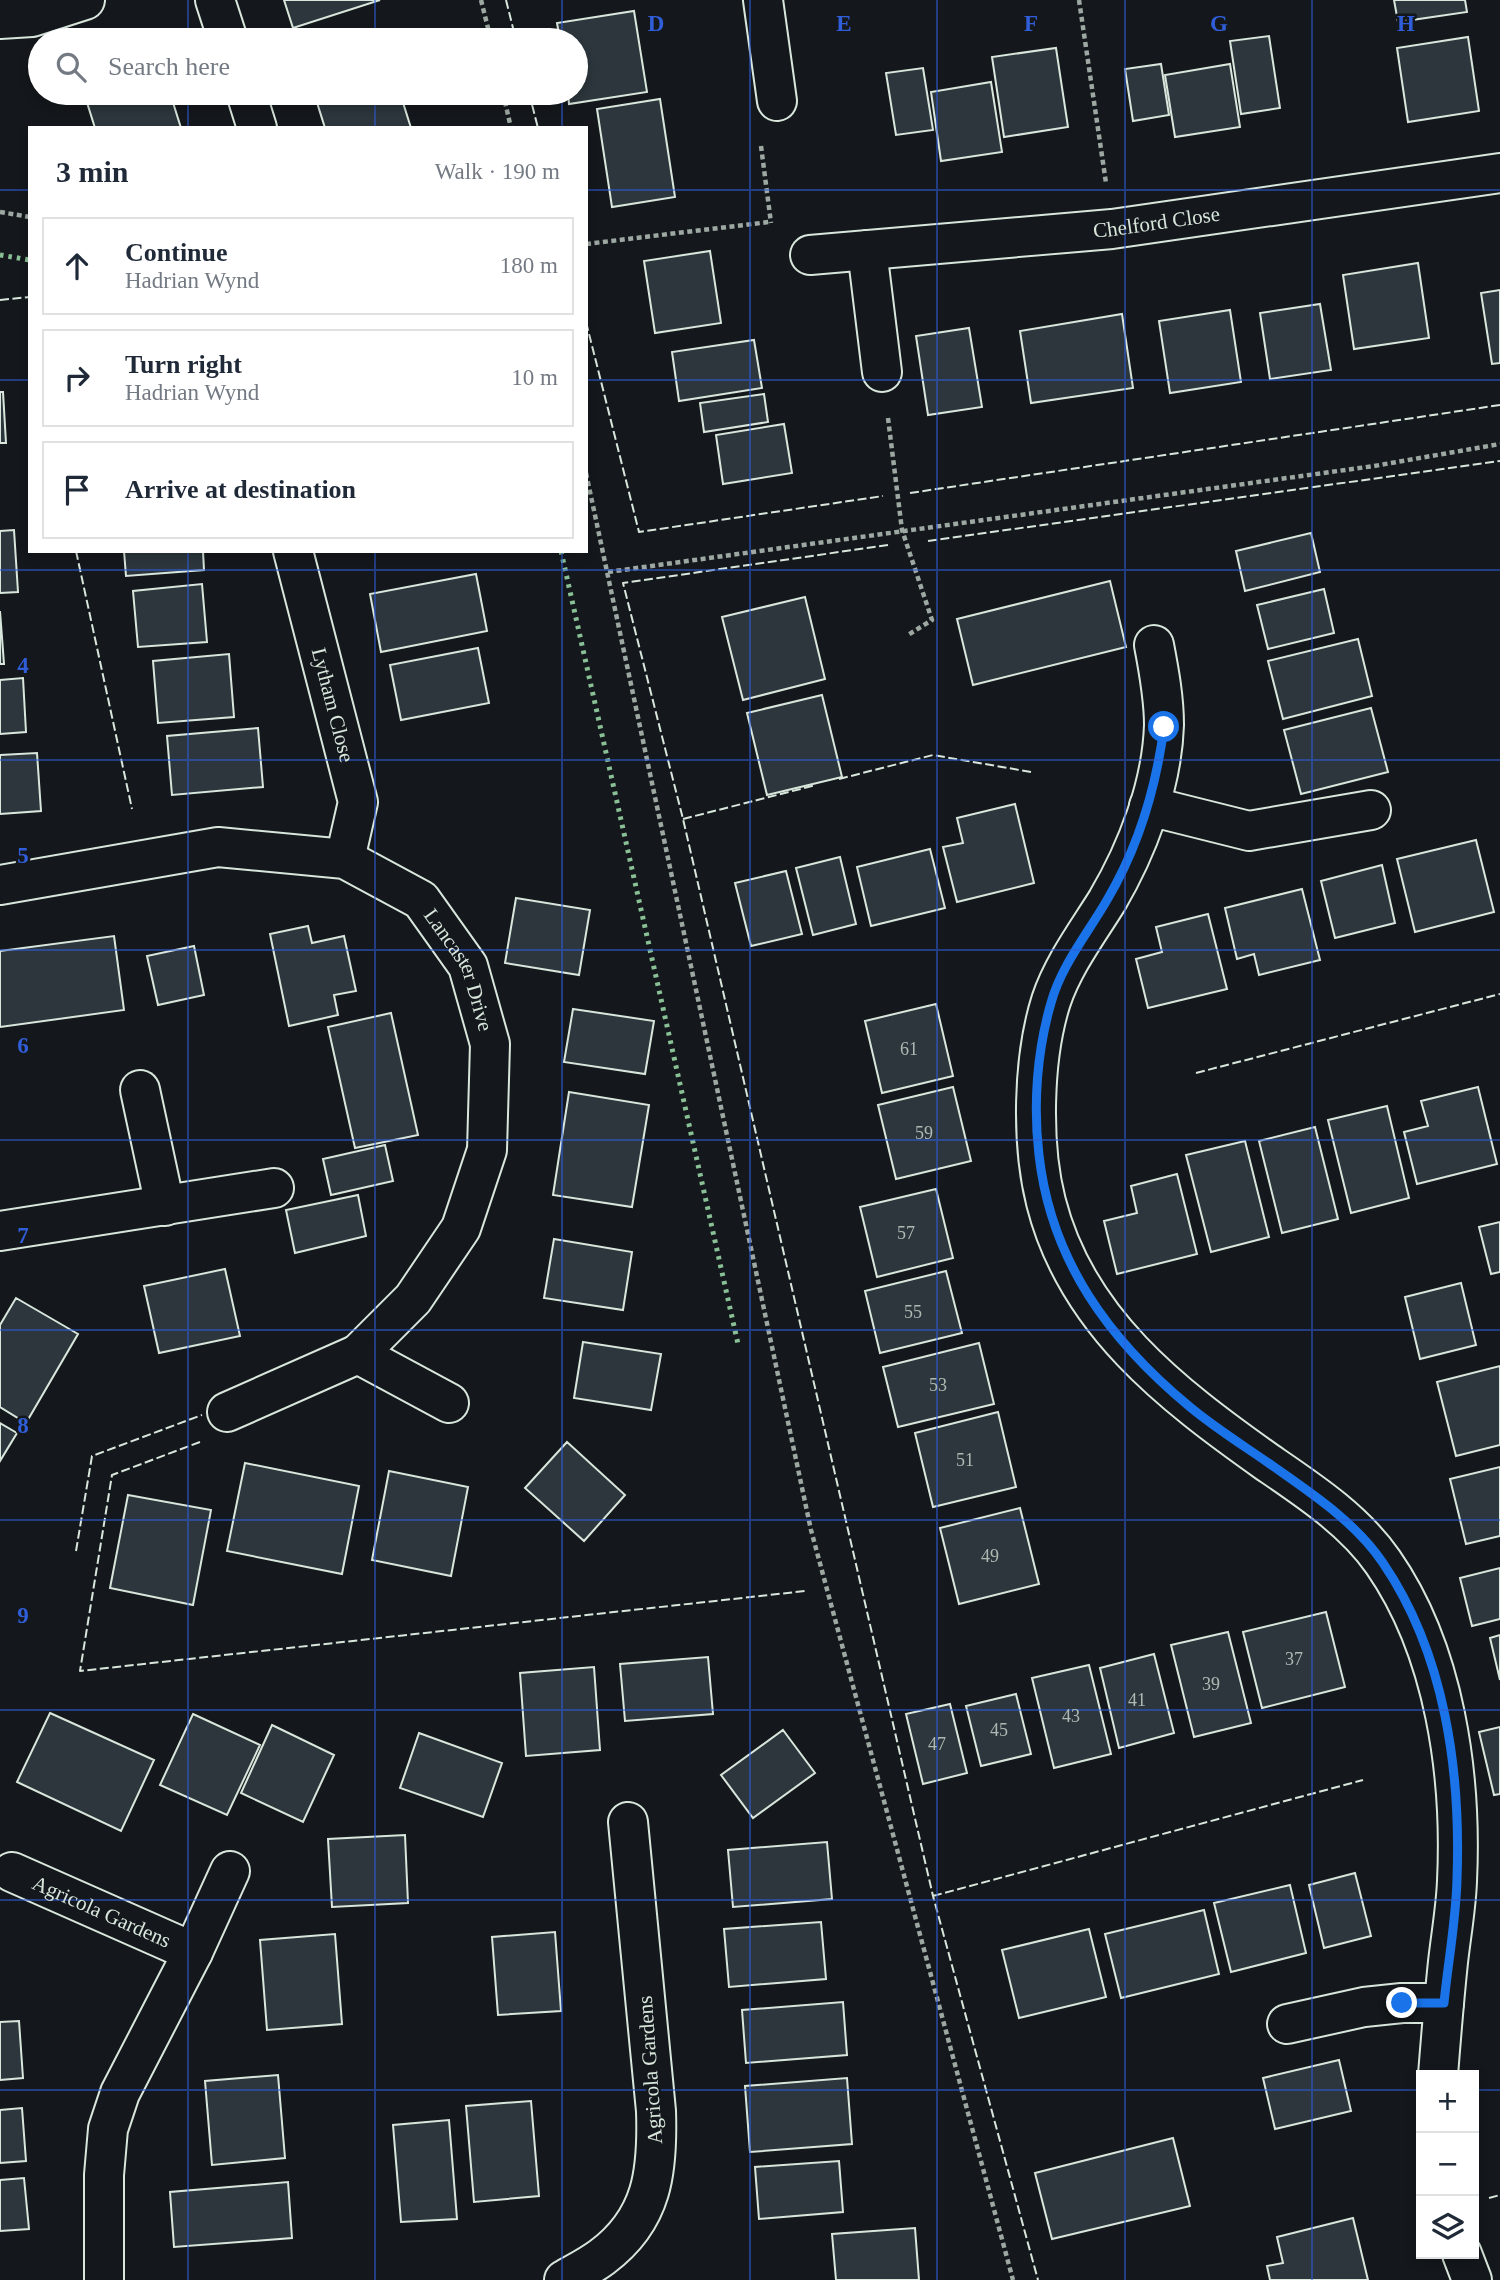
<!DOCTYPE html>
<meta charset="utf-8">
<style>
:root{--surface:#fff;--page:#f2f2f3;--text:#1f2937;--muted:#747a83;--line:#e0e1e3}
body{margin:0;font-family:"Times New Roman",serif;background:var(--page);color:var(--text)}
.controls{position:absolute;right:21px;bottom:21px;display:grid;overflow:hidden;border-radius:0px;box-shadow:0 4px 10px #0003}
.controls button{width:63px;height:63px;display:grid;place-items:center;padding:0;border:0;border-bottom:2px solid var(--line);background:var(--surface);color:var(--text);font:35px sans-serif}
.stop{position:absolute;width:21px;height:21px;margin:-16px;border:5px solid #1a73e8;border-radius:50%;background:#fff}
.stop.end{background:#1a73e8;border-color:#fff;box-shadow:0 2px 7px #0008}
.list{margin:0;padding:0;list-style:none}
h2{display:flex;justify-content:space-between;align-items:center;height:91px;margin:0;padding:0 28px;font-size:30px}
h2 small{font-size:23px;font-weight:400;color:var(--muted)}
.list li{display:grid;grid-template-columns:46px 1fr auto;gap:21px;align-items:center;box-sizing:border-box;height:98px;margin:0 14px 14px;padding:0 14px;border:2px solid var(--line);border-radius:0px}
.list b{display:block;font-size:26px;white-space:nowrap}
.list p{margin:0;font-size:23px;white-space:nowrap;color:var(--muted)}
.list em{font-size:23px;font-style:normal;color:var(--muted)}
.icon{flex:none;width:38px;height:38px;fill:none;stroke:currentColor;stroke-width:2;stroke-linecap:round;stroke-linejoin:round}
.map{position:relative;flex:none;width:1500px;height:2280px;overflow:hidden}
.search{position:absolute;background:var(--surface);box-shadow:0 4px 10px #0003;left:28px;top:28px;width:560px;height:77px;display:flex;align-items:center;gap:18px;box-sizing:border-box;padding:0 24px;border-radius:38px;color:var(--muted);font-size:26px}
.panel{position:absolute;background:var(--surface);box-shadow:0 4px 10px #0003;left:28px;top:126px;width:560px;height:427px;border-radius:0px}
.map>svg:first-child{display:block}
.building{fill:#2c363c;stroke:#d8e6dc;stroke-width:2}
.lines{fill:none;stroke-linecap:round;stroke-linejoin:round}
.minor-casing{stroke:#d8e6dc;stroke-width:42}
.path{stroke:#9da8a2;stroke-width:4.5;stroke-dasharray:5 3.5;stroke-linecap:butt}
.minor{stroke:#14181c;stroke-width:38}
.hedge{stroke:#8ac095;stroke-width:5;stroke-dasharray:3.5 5;stroke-linecap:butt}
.fence{stroke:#d8e6dc;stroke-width:2;stroke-dasharray:9 3.5;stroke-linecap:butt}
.route{stroke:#1a73e8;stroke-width:9}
.grid{fill:none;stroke:#305dd8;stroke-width:2;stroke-opacity:0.55}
.labels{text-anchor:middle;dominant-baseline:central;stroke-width:5;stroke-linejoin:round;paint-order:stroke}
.number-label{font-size:18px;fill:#adbab4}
.street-label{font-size:21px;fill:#d8e6dc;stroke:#14181c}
.grid-label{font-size:23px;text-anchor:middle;font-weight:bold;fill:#305dd8;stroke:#14181c;stroke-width:5;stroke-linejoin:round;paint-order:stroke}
</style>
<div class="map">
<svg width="1500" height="2280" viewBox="0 0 1500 2280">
<rect width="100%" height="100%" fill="#14181c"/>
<path class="building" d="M284,0H380L293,28Z
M1394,0H1465L1467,12L1398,22Z
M634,11L647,92L569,104L568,93H576V40H560L557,23Z
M1269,36L1280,108L1241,114L1230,41Z
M1468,37L1479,111L1408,122L1397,48Z
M1056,48L1068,127L1004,137L992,57Z
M1161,64L1169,115L1133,121L1125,69Z
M1230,64L1240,127L1175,137L1165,75Z
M923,68L933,130L896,135L886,73Z
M991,82L1002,152L941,161L931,92Z
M84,93H170L181,128H95Z
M314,93H400L411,128H325Z
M660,99L675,197L612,207L597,109Z
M710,251L721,323L655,333L644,261Z
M1418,263L1429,338L1354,349L1343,275Z
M1500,290V363L1492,364L1481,293Z
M1320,304L1331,370L1270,379L1260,313Z
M1230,310L1241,382L1170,393L1159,321Z
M1122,314L1133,388L1031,403L1020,331Z
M969,328L982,407L928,415L916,336Z
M754,340L762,388L679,401L672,352Z
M0,392H3L6,443H0Z
M764,394L768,422L704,432L700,403Z
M784,424L792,473L723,484L716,435Z
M14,530L18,592L0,593V531Z
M1311,533L1320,572L1245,591L1236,551Z
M124,551H203L204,570L126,576Z
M476,574L487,631L381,652L370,594Z
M1110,581L1126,647L973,685L957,619Z
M202,584L207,642L138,647L133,591Z
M1324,589L1334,633L1268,649L1257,605Z
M805,597L825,679L743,700L722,617Z
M0,611L4,664H0Z
M1358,639L1372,696L1283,719L1268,661Z
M478,648L489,703L401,720L390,665Z
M229,654L234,717L158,723L153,661Z
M23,678L26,732L0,734V680Z
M822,695L842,777L767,795L747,713Z
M1371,708L1388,772L1301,794L1284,730Z
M258,728L263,787L172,795L167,736Z
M37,753L41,811L0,814V755Z
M1015,804L1034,883L957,902L943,847L963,843L957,818Z
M1476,840L1494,912L1415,932L1397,859Z
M930,849L945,908L871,926L857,867Z
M840,857L856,924L813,935L796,868Z
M1382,865L1395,923L1335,938L1321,881Z
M786,871L802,934L751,946L735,883Z
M1302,889L1320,960L1259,975L1254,954L1237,959L1225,908Z
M516,898L590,910L579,975L505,963Z
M1208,914L1227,989L1148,1008L1136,959L1162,952L1156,927Z
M308,926L312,943L344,936L356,991L334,995L338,1015L289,1026L270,934Z
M114,936L124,1010L0,1027V951Z
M194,946L204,995L158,1005L147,956Z
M936,1004L953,1076L882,1093L865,1021Z
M573,1009L654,1021L645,1074L564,1062Z
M391,1013L418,1135L355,1148L328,1027Z
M953,1087L971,1161L896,1179L878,1105Z
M1478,1087L1497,1164L1417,1184L1404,1132L1428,1126L1421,1101Z
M569,1092L649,1105L632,1207L553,1195Z
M1387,1106L1409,1198L1351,1213L1328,1120Z
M1315,1127L1338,1219L1282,1233L1259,1141Z
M1245,1141L1269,1237L1211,1252L1186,1155Z
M385,1145L393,1181L331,1195L323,1159Z
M1177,1174L1197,1254L1117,1274L1104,1221L1137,1213L1131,1186Z
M936,1189L953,1258L877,1277L860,1207Z
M358,1195L366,1236L295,1253L286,1210Z
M1500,1222V1272L1491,1274L1479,1227Z
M554,1239L632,1252L623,1310L544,1298Z
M225,1269L240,1336L159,1353L144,1286Z
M946,1271L962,1333L880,1353L865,1291Z
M1461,1283L1476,1345L1420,1359L1405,1297Z
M16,1298L78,1334L26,1423L0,1407V1325Z
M583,1342L661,1354L651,1410L574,1398Z
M979,1343L994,1404L898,1427L883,1367Z
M1500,1366V1445L1456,1456L1437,1382Z
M998,1412L1016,1487L933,1507L915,1433Z
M0,1423L17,1433L0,1461Z
M567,1442L625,1495L584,1541L525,1488Z
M245,1463L359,1486L342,1574L227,1551Z
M1500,1467V1536L1466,1544L1450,1479Z
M389,1471L468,1487L451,1576L372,1560Z
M128,1495L211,1510L193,1605L110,1588Z
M1020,1508L1039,1584L959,1604L940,1528Z
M1500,1568V1619L1472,1626L1460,1578Z
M1326,1612L1345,1687L1262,1708L1243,1632Z
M1228,1632L1251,1723L1194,1737L1171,1645Z
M1500,1635V1680L1490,1638Z
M1154,1654L1174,1733L1119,1748L1100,1668Z
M708,1657L713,1714L625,1721L620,1664Z
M1089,1665L1111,1754L1054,1768L1032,1678Z
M594,1667L600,1750L526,1756L520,1673Z
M1016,1694L1031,1754L981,1766L966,1706Z
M950,1704L967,1773L923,1784L906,1714Z
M50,1713L154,1760L121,1831L17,1782Z
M193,1714L260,1745L227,1815L160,1785Z
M272,1725L334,1755L303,1822L241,1793Z
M1500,1727V1794L1494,1795L1479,1732Z
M783,1730L815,1773L753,1818L721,1775Z
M419,1733L502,1763L483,1817L400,1788Z
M405,1835L408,1903L332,1907L328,1839Z
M827,1842L832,1899L733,1907L728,1850Z
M1355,1873L1371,1936L1324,1948L1309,1885Z
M1290,1885L1306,1953L1231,1972L1214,1903Z
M1204,1910L1219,1974L1121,1998L1105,1934Z
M821,1922L826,1979L729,1987L724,1929Z
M1089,1929L1106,1997L1019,2018L1002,1950Z
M555,1932L561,2011L498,2015L492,1937Z
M335,1934L342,2024L267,2030L260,1940Z
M843,2002L847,2055L746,2063L742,2010Z
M19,2021L23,2078L0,2080V2022Z
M1339,2060L1351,2111L1275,2129L1263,2078Z
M278,2075L285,2158L212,2165L205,2081Z
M847,2078L852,2144L750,2152L745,2086Z
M531,2101L539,2196L474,2202L466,2106Z
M22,2108L26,2161L0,2163V2110Z
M449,2120L457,2219L401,2222L393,2125Z
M1173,2138L1190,2206L1052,2239L1035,2173Z
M839,2161L843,2212L759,2219L755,2167Z
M24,2178L29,2229L0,2231V2180Z
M288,2182L292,2238L174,2247L170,2192Z
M1353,2218L1368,2280H1270L1267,2266L1283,2263L1277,2237Z
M915,2228L919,2280H836L832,2234Z"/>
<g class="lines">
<g class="minor-casing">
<g id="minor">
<path d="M215,0L228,40"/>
<path d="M763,0L777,101"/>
<path d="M0,19L32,17L85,0"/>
<path d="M246,93L257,128"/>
<path d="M867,250L882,372"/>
<path id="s1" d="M810,255L1112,229L1500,173"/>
<path id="s2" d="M293,551L358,802L345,859"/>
<path d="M1154,645C1159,671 1164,698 1164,725C1162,786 1137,850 1107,901C1087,933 1063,965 1051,1001C1033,1058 1031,1143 1046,1202C1076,1321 1171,1394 1267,1462C1308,1490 1354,1520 1383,1562C1445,1651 1462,1775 1457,1881C1456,1908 1451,1935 1448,1962C1444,2000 1441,2037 1438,2075"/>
<path d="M1149,806L1249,831L1371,810"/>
<path id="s3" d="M0,885L218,847L345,859L421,900L468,966L490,1044L487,1150L461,1228L413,1299L358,1354"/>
<path d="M140,1090L165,1206"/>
<path d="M0,1231L274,1188"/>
<path d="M227,1412L358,1354L449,1403"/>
<path id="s4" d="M12,1872L193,1952"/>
<path d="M1287,2024L1364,2007L1402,2003H1444"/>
<path d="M1462,2254L1472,2280"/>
<path d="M104,2280V2175L108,2129L120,2093L193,1952L230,1871"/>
<path d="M564,2280C576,2273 590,2266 602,2257C653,2219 658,2171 656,2111L628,1822"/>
</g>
</g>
<path class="path" d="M481,0L491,40
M1079,0L1106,183
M503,93L511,128
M761,146L771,223
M0,212L30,217
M586,244L769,222
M888,418L902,530L932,620L908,635
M586,473L811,1530L1013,2280
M608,572L1374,466L1500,444"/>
<use href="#minor" class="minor"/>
<path class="hedge" d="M0,255L30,260
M561,551L738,1344"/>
<path class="fence" d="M506,0L516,40
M529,93L538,128
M0,300L30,297
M586,322L639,532L883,496
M910,493L1500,405
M928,541L1500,461
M888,545L623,583L683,819L933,1896L1038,2280
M76,551L132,809
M839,779L933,755L1031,772
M683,819L816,785
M1196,1073L1500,994
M200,1442L112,1475L80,1671L805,1591
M76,1551L92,1456L202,1415
M933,1896L1363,1780
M1489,2198L1500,2195"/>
</g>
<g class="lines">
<path class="route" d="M1164,727C1156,788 1139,846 1107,900C1088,933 1061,966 1051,1003C1037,1051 1033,1105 1039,1155C1051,1261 1109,1340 1190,1407C1214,1427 1241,1444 1267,1462C1308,1491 1355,1521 1383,1563C1445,1654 1461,1771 1457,1879C1456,1921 1448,1962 1444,2003H1402"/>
</g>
<path class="grid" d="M188,0V40M375,0V40M562,0V40M750,0V2280M937,0V2280M1125,0V2280M1312,0V2280M188,93V128M375,93V128M562,93V128M0,190H30M586,190H1500M0,380H30M586,380H1500M188,551V2280M375,551V2280M562,551V2280M0,570H1500M0,760H1500M0,950H1500M0,1140H1500M0,1330H1500M0,1520H1500M0,1710H1500M0,1900H1500M0,2090H1421M1474,2090H1500"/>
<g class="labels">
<g class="number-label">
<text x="909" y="1049">61</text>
<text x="924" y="1133">59</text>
<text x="906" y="1233">57</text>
<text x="913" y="1312">55</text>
<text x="938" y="1385">53</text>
<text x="965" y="1460">51</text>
<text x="990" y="1556">49</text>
<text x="1294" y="1659">37</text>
<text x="1211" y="1684">39</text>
<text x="1137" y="1700">41</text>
<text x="1071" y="1716">43</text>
<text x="999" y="1730">45</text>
<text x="937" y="1744">47</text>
</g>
<g class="street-label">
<text stroke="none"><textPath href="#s1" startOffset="348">Chelford Close</textPath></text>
<text stroke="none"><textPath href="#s2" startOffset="159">Lytham Close</textPath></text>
<text stroke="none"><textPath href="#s3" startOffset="516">Lancaster Drive</textPath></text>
<text stroke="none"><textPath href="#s4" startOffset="98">Agricola Gardens</textPath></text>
<text transform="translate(650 2070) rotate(-94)">Agricola Gardens</text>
</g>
</g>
<g class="grid-label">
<text x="656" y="31">D</text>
<text x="844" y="31">E</text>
<text x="1031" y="31">F</text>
<text x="1219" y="31">G</text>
<text x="1406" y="31">H</text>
<text x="23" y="673">4</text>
<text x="23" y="863">5</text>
<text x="23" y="1053">6</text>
<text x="23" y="1243">7</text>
<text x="23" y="1433">8</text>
<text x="23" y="1623">9</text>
</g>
</svg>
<div class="controls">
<button>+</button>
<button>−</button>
<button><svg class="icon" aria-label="layers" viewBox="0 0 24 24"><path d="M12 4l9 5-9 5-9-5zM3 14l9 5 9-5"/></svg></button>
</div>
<div class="stop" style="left:1164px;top:727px"></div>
<div class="stop end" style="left:1402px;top:2003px"></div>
<div class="search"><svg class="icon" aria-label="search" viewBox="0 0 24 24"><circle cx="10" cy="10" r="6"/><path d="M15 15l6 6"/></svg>Search here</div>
<section class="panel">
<h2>3 min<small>Walk · 190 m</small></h2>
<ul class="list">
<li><svg class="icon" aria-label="ahead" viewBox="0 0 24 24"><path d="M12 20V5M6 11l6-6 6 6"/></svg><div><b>Continue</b><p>Hadrian Wynd</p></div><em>180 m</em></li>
<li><svg class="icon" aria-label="right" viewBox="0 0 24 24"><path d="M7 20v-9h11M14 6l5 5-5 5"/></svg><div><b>Turn right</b><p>Hadrian Wynd</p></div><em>10 m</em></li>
<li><svg class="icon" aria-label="arrive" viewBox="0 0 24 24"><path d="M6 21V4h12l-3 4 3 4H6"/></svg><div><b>Arrive at destination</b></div></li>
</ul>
</section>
</div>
